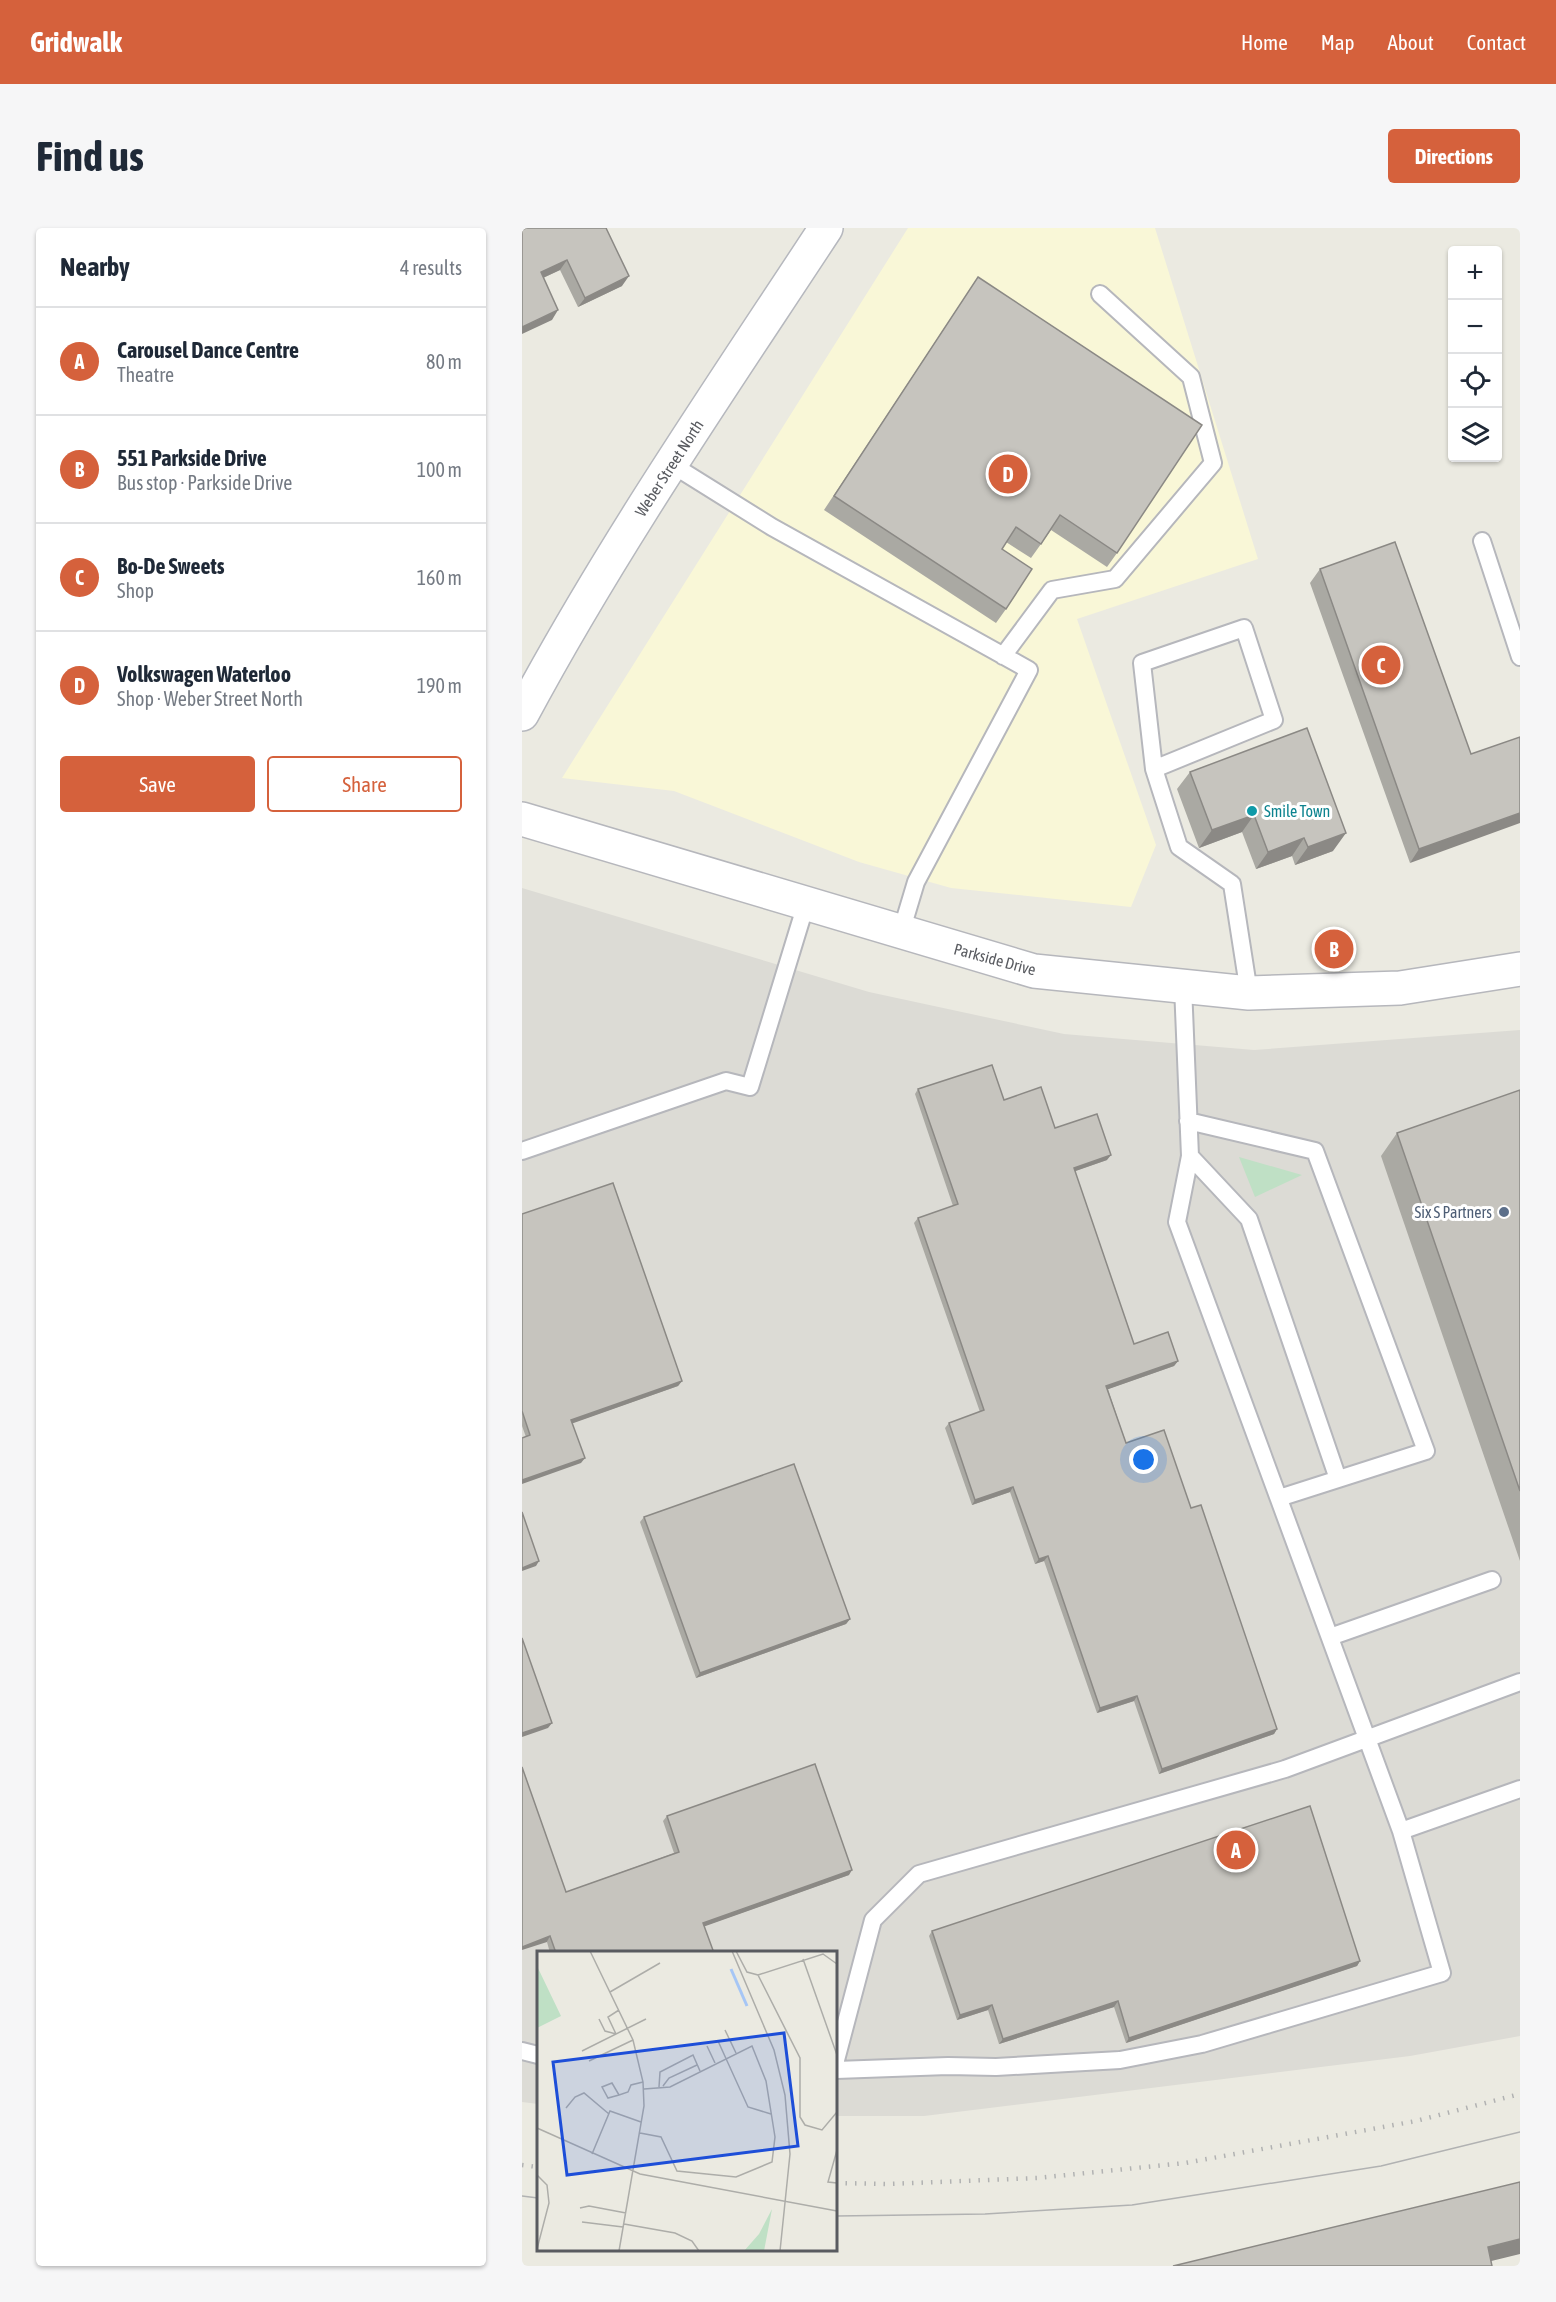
<!DOCTYPE html>
<meta charset="utf-8">
<style>
:root{--surface:#fff;--page:#f6f6f7;--text:#1f2937;--muted:#747a83;--line:#e0e1e3;--accent:#d5613c}
body{margin:0;font-family:"Asap Condensed",sans-serif;background:var(--page);color:var(--text)}
.controls{position:absolute;right:18px;top:18px;display:grid;overflow:hidden;border-radius:6px;box-shadow:0 2px 4px #0004}
.controls button{width:54px;height:54px;display:grid;place-items:center;padding:0;border:0;border-bottom:2px solid var(--line);background:var(--surface);color:var(--text);font:30px sans-serif}
.you{position:absolute;left:622px;top:1232px;width:21px;height:21px;margin:-15px;border:4px solid #fff;border-radius:50%;background:#1a73e8;box-shadow:0 0 0 9px #1a73e833}
.badge{display:grid;place-items:center;width:39px;height:39px;border-radius:50%;background:var(--accent);color:#fff;font-size:20px;font-weight:700}
.pin{position:absolute;translate:-50% -50%;border:3px solid #fff;box-shadow:0 2px 6px #0006}
.list{margin:0;padding:0;list-style:none}
h2{display:flex;justify-content:space-between;align-items:center;height:78px;margin:0;padding:0 24px;font-size:26px}
h2 small{font-size:20px;font-weight:400;color:var(--muted)}
.list li{display:grid;grid-template-columns:39px 1fr auto;gap:18px;align-items:center;box-sizing:border-box;height:108px;padding:0 24px;border-top:2px solid var(--line)}
.list b{display:block;font-size:22px;white-space:nowrap}
.list p{margin:0;font-size:20px;white-space:nowrap;color:var(--muted)}
.list em{font-size:20px;font-style:normal;color:var(--muted)}
.actions{display:flex;gap:12px;padding:18px 24px}
.actions a{flex:1;padding:14px 0;border:2px solid var(--accent);border-radius:6px;text-align:center;font-size:21px;color:var(--accent)}
.actions .main{background:var(--accent);color:#fff}
.icon{flex:none;width:33px;height:33px;fill:none;stroke:currentColor;stroke-width:2;stroke-linecap:round;stroke-linejoin:round}
.map{position:relative;flex:none;width:998px;height:2038px;overflow:hidden;border-radius:6px}
header{display:flex;align-items:center;gap:36px;box-sizing:border-box;height:84px;padding:0 30px;background:var(--accent);color:#fff}
header strong{font-size:28px}
nav{display:flex;gap:33px;margin-inline-start:auto;font-size:21px}
.intro{display:flex;align-items:center;justify-content:space-between;box-sizing:border-box;height:144px;padding:0 36px}
h1{margin:0;font-size:42px}
.button{padding:15px 27px;border-radius:6px;background:var(--accent);color:#fff;font-size:21px;font-weight:700}
main{display:flex;gap:36px;padding:0 36px}
aside{flex:1;background:var(--surface);border-radius:6px;box-shadow:0 2px 4px #0004}
.map>svg:first-child{display:block}
.commercial{fill:#f9f7d7}
.industrial{fill:#dcdbd5}
.green{fill:#bfe0c5}
.lines{fill:none;stroke-linecap:round;stroke-linejoin:round}
.service-casing{stroke:#b6b7bc;stroke-width:20}
.tertiary-casing{stroke:#b6b7bc;stroke-width:36}
.secondary-casing{stroke:#b6b8be;stroke-width:36}
.service{stroke:#fff;stroke-width:16}
.tertiary{stroke:#fff;stroke-width:33}
.secondary{stroke:#fff;stroke-width:33}
.tram{stroke:#b1b2b2;stroke-width:1.5}
.rail{stroke:#b1b2b2;stroke-width:4.5;stroke-dasharray:1.5 8;stroke-linecap:butt}
.wall{fill:#aaa9a3}
.shaded-wall{fill:#8b8985}
.building{fill:#c6c4be;stroke:#8b8985;stroke-width:1.5}
.culture-dot{fill:#0f9aa8;stroke:#fff;stroke-width:2}
.service-dot{fill:#5c6f8a;stroke:#fff;stroke-width:2}
.labels{text-anchor:middle;dominant-baseline:central;stroke-width:6;stroke-linejoin:round;paint-order:stroke}
.street-label{font-size:16px;fill:#595b60;stroke:#fff}
.culture-label{font-size:16px;fill:#0d838f;stroke:#fff;text-anchor:start}
.service-label{font-size:16px;fill:#4e5e75;stroke:#fff;text-anchor:end}
.inset-river{fill:none;stroke:#a6c6f5;stroke-width:3}
.inset-road{fill:none;stroke:#adada9;stroke-width:1.5}
.view{fill:#1d4ed8;fill-opacity:0.15;stroke:#1d4ed8;stroke-width:3}
.inset-edge{fill:none;stroke:#595b60;stroke-width:3}
</style>
<header>
<strong>Gridwalk</strong>
<nav><a>Home</a><a>Map</a><a>About</a><a>Contact</a></nav>
</header>
<div class="intro"><h1>Find us</h1><a class="button">Directions</a></div>
<main>
<aside>
<h2>Nearby<small>4 results</small></h2>
<ul class="list">
<li><span class="badge">A</span><div><b>Carousel Dance Centre</b><p>Theatre</p></div><em>80 m</em></li>
<li><span class="badge">B</span><div><b>551 Parkside Drive</b><p>Bus stop · Parkside Drive</p></div><em>100 m</em></li>
<li><span class="badge">C</span><div><b>Bo-De Sweets</b><p>Shop</p></div><em>160 m</em></li>
<li><span class="badge">D</span><div><b>Volkswagen Waterloo</b><p>Shop · Weber Street North</p></div><em>190 m</em></li>
</ul>
<div class="actions"><a class="main">Save</a><a>Share</a></div>
</aside>
<div class="map">
<svg width="998" height="2038" viewBox="0 0 998 2038">
<rect width="100%" height="100%" fill="#ebeae1"/>
<path class="commercial" d="M386,0H633L736,331L555,391L634,617L609,679L429,660L337,634L152,563L40,550Z"/>
<path class="industrial" d="M0,660L347,764L542,806L732,822L998,802V1808L888,1828L402,1888H314V1724H16V1876L0,1874Z"/>
<path class="green" d="M717,929L780,947L733,969Z"/>
<g class="lines">
<g class="service-casing">
<path id="service" d="M149,236L250,299L507,442L394,654L379,704
M960,313L998,429
M481,428L530,362L593,351L691,235L669,149L578,66
M632,541L752,492L722,400L620,435L632,541L657,619L710,656L727,765
M666,893L793,923L904,1223L757,1270
M0,923L204,853L228,859L284,676
M668,928L727,991L816,1251
M808,1409L970,1352
M879,1603L998,1561
M0,1823L16,1827
M314,1832L351,1692L397,1646L763,1541L998,1454
M314,1842L426,1838L474,1839L598,1832L680,1816L920,1745L879,1603L655,994L668,928L661,758"/>
</g>
<g class="tertiary-casing">
<path id="tertiary" d="M0,591L512,743L727,765L878,760L998,741"/>
</g>
<g class="secondary-casing">
<path id="secondary" d="M0,486C90,318 199,160 304,0"/>
</g>
<use href="#service" class="service"/>
<use href="#tertiary" class="tertiary"/>
<use href="#secondary" class="secondary"/>
<path class="tram" d="M0,1968L16,1970
M314,1988L463,1986L610,1977L859,1938L998,1904"/>
<path class="rail" d="M0,1937L16,1939
M314,1955L366,1956L515,1950L663,1935L894,1893L998,1866"/>
</g>
<path class="wall" d="M0,2L100,58L56,79L38,42L21,50L30,92Z
M456,49L595,325L585,339L529,302L509,330L484,314L480,321L484,381L474,395L302,282Z
M798,341L949,526L998,509L888,635L788,355Z
M668,544L811,623L773,637L770,628L734,641L720,604L677,620L655,561Z
M396,861L482,872L533,900L585,932L553,943L612,1116L656,1133L652,1138L586,1161L604,1215L669,1280L755,1501L752,1506L637,1546L612,1473L575,1485L522,1333L513,1336L488,1264L450,1277L423,1200L427,1195L458,1184L392,995L396,990L431,978L393,866Z
M998,862V1333L859,928L875,905Z
M0,986L160,1153L156,1158L50,1195L59,1235L4,1209L0,1198Z
M122,1289L328,1391L324,1396L174,1450L118,1294Z
M145,1588L327,1647L182,1698L192,1725H28L25,1714L44,1664L152,1625L141,1593Z
M410,1703L838,1733L835,1738L604,1815L592,1779L477,1816L466,1782L435,1792L407,1708Z"/>
<path class="shaded-wall" d="M45,32L38,42L12,54L19,44Z
M107,48L100,58L56,79L63,70Z
M36,82L30,92L0,106V99Z
M998,585V595L888,635L897,621Z
M732,587L720,604L677,620L690,602Z
M824,605L811,623L773,637L786,619Z
M782,610L770,628L734,641L746,624Z
M589,927L585,932L548,945L552,940Z
M656,1133L652,1138L581,1163L584,1158Z
M160,1153L156,1158L46,1197L49,1192Z
M63,1230L59,1235L0,1256V1252Z
M491,1259L488,1264L450,1277L453,1272Z
M526,1328L522,1333L513,1336L517,1331Z
M17,1333L14,1338L0,1343V1340Z
M328,1391L324,1396L174,1450L178,1445Z
M615,1468L612,1473L575,1485L578,1480Z
M30,1495L26,1500L0,1509V1505Z
M755,1501L752,1506L637,1546L640,1541Z
M330,1642L327,1647L178,1700L181,1695Z
M28,1708L25,1714L0,1722V1719Z
M838,1733L835,1738L604,1815L607,1810Z
M596,1773L592,1779L477,1816L481,1811Z
M470,1777L466,1782L435,1792L438,1787Z
M998,2011V2026L953,2037L966,2019Z"/>
<path class="building" d="M4,0H84L107,48L63,70L45,32L19,44L36,82L0,99V2Z
M456,49L680,197L595,325L538,287L519,316L494,299L480,321L510,341L484,381L312,268Z
M873,314L949,526L998,509V585L897,621L798,341Z
M785,500L824,605L786,619L782,610L746,624L732,587L690,602L668,544Z
M470,837L482,872L519,859L533,900L575,886L589,927L552,940L612,1116L646,1104L656,1133L584,1158L604,1215L642,1202L669,1280L679,1277L755,1501L640,1541L615,1468L578,1480L526,1328L517,1331L491,1259L453,1272L427,1195L462,1182L396,990L436,976L396,861Z
M998,862V1263L875,905Z
M91,955L160,1153L49,1192L63,1230L0,1252V1210L8,1207L0,1183V986Z
M272,1236L328,1391L178,1445L122,1289Z
M0,1284L17,1333L0,1340Z
M0,1410L30,1495L0,1505Z
M293,1536L330,1642L181,1695L192,1725H34L28,1708L0,1719V1539L44,1664L157,1624L145,1588Z
M788,1578L838,1733L607,1810L596,1773L481,1811L470,1777L438,1787L410,1703Z
M998,1954V2011L966,2019L970,2038H651Z"/>
<circle class="culture-dot" cx="730" cy="583" r="6"/>
<circle class="service-dot" cx="982" cy="984" r="6"/>
<g class="labels">
<g class="street-label">
<text transform="translate(147 240) rotate(-57)">Weber Street North</text>
<text transform="translate(473 731) rotate(15)">Parkside Drive</text>
</g>
<g class="culture-label">
<text x="742" y="583">Smile Town</text>
</g>
<g class="service-label">
<text x="970" y="984">Six S Partners</text>
</g>
</g>
<g transform="translate(15 1723)">
<rect width="300" height="300" fill="#ebeae1"/>
<path d="M0,15L24,65L0,77ZM235,258L227,300H207L222,283Z" fill="#bfe0c5"/>
<path class="inset-river" d="M194,18L210,55"/>
<path class="inset-road" d="M53,0L96,89L106,131L107,155L82,300M195,0L237,99L248,144L253,203L243,300M199,0L210,21L221,24M266,8L300,104M300,13L286,3L221,24L263,107V166L268,174L285,179L300,161M73,41L123,12M62,68L68,80L79,83M188,79L199,102M79,83L71,66L82,59M181,90L211,156L234,163M170,95L178,112M45,100L109,68M52,110L96,89M126,135L132,127L160,114M122,136L123,121L156,104L163,120M82,144L75,132L65,136L71,147L82,144L91,141L94,134L106,131M29,157L38,146L47,142L72,163M0,177L103,223L300,260M103,182L124,186L140,220L199,226L235,211L238,186L229,130L215,95L133,136L107,138M300,199L291,231L300,232M55,203L73,160L104,171M0,224L10,234L12,252L0,298M43,257L52,255L89,262M45,271L86,276M87,273L138,282L155,290L162,300"/>
<path class="view" d="M247,82L261,195L30,224L16,111Z"/>
<rect width="300" height="300" class="inset-edge"/>
</g>
</svg>
<div class="controls">
<button>+</button>
<button>−</button>
<button><svg class="icon" aria-label="locate" viewBox="0 0 24 24"><circle cx="12" cy="12" r="6"/><path d="M12 2v4M12 18v4M2 12h4M18 12h4"/></svg></button>
<button><svg class="icon" aria-label="layers" viewBox="0 0 24 24"><path d="M12 4l9 5-9 5-9-5zM3 14l9 5 9-5"/></svg></button>
</div>
<div class="you"></div>
<div class="pin badge" style="left:714px;top:1622px">A</div>
<div class="pin badge" style="left:812px;top:721px">B</div>
<div class="pin badge" style="left:859px;top:437px">C</div>
<div class="pin badge" style="left:486px;top:246px">D</div>
</div>
</main>
